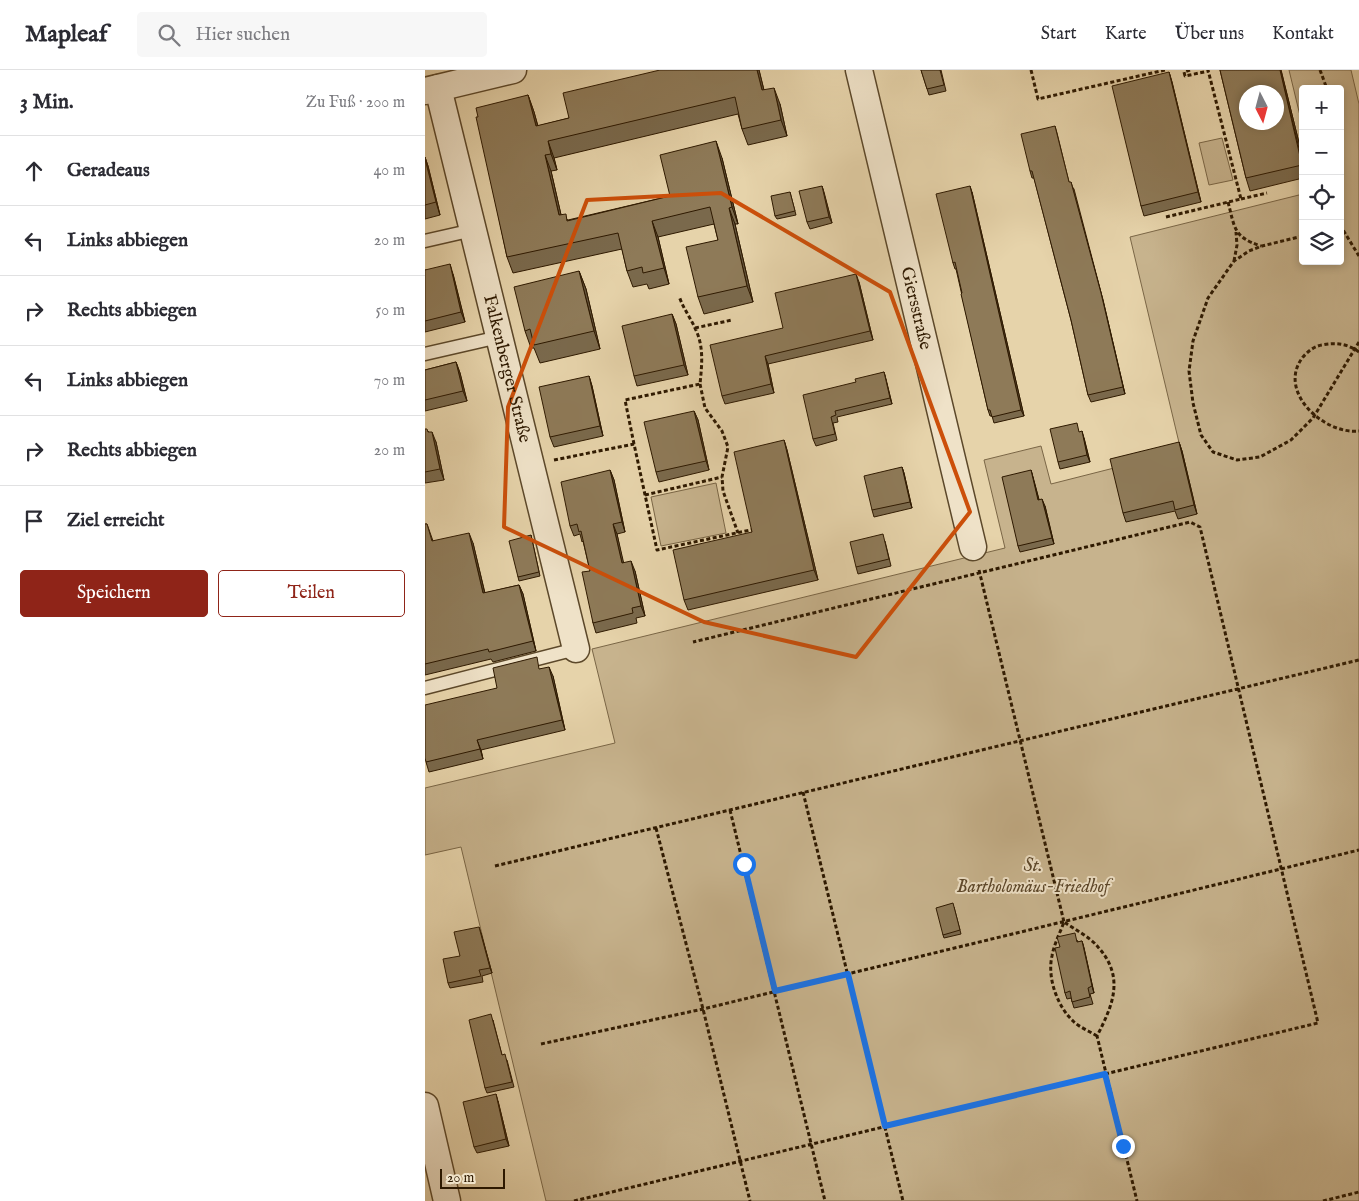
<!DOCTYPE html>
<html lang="de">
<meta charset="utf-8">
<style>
:root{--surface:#fff;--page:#f7f7f7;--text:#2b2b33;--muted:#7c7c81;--line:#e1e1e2;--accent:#8f2418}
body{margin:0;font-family:"IM FELL English",serif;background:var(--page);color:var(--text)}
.controls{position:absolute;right:15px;top:15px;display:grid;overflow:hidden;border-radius:5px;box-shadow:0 2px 8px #0003}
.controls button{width:45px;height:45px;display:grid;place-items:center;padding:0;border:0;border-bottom:1px solid var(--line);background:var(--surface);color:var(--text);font:25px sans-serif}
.compass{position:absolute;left:814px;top:15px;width:45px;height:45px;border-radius:50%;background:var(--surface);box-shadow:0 2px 8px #0003;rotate:174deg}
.scale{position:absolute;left:15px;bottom:12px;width:65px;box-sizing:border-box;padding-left:5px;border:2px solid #2e1900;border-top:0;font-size:14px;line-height:18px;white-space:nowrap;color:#2e1900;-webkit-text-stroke:4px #efe2c8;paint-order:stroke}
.stop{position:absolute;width:15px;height:15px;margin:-11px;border:4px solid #1a73e8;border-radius:50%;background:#fff}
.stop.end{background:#1a73e8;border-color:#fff;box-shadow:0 1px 5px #0008}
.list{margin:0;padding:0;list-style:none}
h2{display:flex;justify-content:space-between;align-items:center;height:65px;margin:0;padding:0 20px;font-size:21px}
h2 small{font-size:16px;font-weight:400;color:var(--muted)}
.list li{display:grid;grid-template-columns:32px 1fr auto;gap:15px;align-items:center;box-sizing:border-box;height:70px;padding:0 20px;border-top:1px solid var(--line)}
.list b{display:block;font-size:19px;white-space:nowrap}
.list em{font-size:16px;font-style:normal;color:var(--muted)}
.actions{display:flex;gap:10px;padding:15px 20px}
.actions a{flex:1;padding:11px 0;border:1px solid var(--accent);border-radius:5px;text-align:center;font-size:18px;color:var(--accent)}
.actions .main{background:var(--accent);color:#fff}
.icon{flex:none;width:28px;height:28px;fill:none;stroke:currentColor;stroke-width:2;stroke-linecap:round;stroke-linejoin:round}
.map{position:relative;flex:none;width:934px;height:1131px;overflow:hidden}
header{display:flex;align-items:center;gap:30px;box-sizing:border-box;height:70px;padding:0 25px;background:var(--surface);border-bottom:1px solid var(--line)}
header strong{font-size:24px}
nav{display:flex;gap:28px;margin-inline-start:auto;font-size:18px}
.search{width:350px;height:45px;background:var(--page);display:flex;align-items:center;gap:12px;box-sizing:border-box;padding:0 18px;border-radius:5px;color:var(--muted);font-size:19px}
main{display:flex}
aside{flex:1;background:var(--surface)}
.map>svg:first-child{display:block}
.green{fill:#c7b38d;stroke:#7a6646}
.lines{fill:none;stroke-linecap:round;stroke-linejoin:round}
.lane-casing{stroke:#5c482a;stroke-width:15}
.street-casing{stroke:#5c482a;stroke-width:29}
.path{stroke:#2e1900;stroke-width:3;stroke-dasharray:4 2.5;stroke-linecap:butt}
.lane{stroke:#efe2c8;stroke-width:12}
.street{stroke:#efe2c8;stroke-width:26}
.wall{fill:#7a694c;stroke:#2e1900}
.shaded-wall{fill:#63553e;stroke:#2e1900}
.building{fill:#8e7a58;stroke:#2e1900;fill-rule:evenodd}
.route{stroke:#1a73e8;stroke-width:6}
.marked{fill:none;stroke:#cc4f0a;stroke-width:4;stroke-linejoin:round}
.labels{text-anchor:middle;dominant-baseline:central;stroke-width:4;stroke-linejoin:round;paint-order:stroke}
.street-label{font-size:18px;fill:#2e1900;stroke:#efe2c8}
.park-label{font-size:18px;font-style:italic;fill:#5c472a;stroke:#efe2c8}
</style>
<header>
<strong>Mapleaf</strong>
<div class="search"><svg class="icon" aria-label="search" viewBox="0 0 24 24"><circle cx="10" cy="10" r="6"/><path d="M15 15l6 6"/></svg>Hier suchen</div>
<nav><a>Start</a><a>Karte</a><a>Über uns</a><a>Kontakt</a></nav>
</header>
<main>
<aside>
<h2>3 Min.<small>Zu Fuß · 200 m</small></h2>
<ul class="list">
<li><svg class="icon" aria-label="ahead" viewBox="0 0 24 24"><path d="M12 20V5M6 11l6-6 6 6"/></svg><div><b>Geradeaus</b></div><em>40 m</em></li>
<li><svg class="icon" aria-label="left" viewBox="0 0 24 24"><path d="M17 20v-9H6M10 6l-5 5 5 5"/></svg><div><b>Links abbiegen</b></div><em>20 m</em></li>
<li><svg class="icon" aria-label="right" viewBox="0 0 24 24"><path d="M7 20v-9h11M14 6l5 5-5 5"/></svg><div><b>Rechts abbiegen</b></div><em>50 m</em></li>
<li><svg class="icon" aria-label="left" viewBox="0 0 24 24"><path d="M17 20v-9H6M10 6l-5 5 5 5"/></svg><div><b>Links abbiegen</b></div><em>70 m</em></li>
<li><svg class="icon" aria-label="right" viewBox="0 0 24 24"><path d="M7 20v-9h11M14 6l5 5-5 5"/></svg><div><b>Rechts abbiegen</b></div><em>20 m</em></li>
<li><svg class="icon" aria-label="arrive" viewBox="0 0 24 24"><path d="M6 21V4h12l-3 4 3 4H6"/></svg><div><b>Ziel erreicht</b></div></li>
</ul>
<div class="actions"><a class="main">Speichern</a><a>Teilen</a></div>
</aside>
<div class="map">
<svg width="934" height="1131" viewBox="0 0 934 1131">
<rect width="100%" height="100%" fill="#e6d3aa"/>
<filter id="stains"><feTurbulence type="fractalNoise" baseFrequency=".004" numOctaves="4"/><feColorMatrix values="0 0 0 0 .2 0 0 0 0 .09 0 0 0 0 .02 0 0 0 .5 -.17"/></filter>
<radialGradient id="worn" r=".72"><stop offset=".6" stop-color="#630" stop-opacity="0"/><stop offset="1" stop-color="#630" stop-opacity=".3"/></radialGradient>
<path class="green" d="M864,0H926L934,34V1131H121L36,777L0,785V718L190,673L167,579L580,478L559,390L616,376L626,414L756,381L705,167L878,124V191H915V19H878V58Z
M797,68L808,110L784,115L774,73Z
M291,413L301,463L236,476L226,427Z"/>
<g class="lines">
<g class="lane-casing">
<path id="lane" d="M0,171L48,160
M0,284L74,267
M0,618L151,579"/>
</g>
<g class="street-casing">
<g id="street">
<path id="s1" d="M434,0L548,477"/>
<path id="s2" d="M13,18L151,579"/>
<path d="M0,21L88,0"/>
<path d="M0,1036L22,1131"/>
</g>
</g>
<path class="path" d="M606,0L613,29L740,0
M765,0L759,2L760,6L784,1
M895,0L902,19
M816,129L842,123
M803,132C810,158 808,167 836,176
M741,147L816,129L783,0
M915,155L934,186
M878,166L837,176L824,181L809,191L783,228L768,271L764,301L768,333L776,365L788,382L812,390L835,387L866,370L888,348L934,272
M809,191L812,175L811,162
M270,258L307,250
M934,282C923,274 911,272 897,275C890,276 883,281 878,287C851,321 899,365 934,361
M275,314L280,338L297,361L303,377L297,407L298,421L313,463
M209,374L200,330L275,314C277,294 279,276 270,258C265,247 258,238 254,226
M129,390L209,374L232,480L330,459
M220,425L297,407
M554,500L639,852
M378,722L478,1131
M305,740L400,1131
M231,758L278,939L325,1131
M70,796L934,590
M672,966C664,961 654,957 648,951C632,936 622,907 627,886C629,874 635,863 639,852C649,859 665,867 673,877C700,907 688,935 672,966L712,1131
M116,974L278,939L934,780
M149,1131L893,953L775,457L765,452L268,572
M898,1131L934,1122"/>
<use href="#lane" class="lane"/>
<use href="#street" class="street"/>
</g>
<path class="wall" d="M334,0L339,20L355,34L362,66L323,75L317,59L313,44L129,88L132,100L126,101L136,145L143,150L245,126L297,88L313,154H310L328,232L279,244L273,227L293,170L289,154L233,167L244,214L224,219L222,214L208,217L202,201L197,179L88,203L82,187L53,47L103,25L109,42L113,56L144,48Z
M496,0H516L521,21L504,25Z
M795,0H856L878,89V108L825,121L821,108Z
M744,2L747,12L776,132L719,146L716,136Z
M630,56L632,63L644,112L649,119L678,230L700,324L666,332L663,325L646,250L609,108H607L605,101Z
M0,87L3,96L15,145L0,149Z
M397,116L407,153L385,159L382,152Z
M365,122L371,145L352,149L350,146Z
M547,122L599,346L569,353L567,346H565L563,340L531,199H530L528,193Z
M0,200L28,204L40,252L0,262Z
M154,201L161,219L175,279L115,293L109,278H106L100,261Z
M434,212L448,270L343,294L349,323L300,334L297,326L358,258Z
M247,244L251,254L263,305L212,316L209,306Z
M31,292L35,303L42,331L0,341V300Z
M459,302L467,334L412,347L413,352L408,353L412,370L391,376L388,369L431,312Z
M164,306L167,316L178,366L129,377L125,367Z
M269,341L273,350L284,400L234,412L231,402Z
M0,359L4,362L11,372L19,410L0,413Z
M655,362L659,368L665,392L635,399L633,392Z
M359,370L362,380L393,510L263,540L259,530L327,462Z
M754,372L757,381L772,444L753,449L750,441L701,452L698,443Z
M477,397L479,403L487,438L449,447L447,440Z
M185,400L189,410L200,462L192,464L198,493L210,501L220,546L211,548L212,553L171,563L168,553L165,501L158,471L157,472L155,464L149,466L145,456Z
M606,400L614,430L620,436L629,474L595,482L593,476Z
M0,454H2L8,471L48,473L60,523L94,515L98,524L111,581L68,592L66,589L0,605Z
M106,465L115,506L94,511L93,507Z
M460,471L466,496L433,504L431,497Z
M116,599L128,606L140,660L56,680L58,689L4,702L1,692L72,618Z
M529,837L536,864L519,868L518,865Z
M56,863L67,903L57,906L58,912L25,918L23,913L35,886Z
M652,870L653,872L657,871L659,878L669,923L665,924L668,934L649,938L646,928L642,929L640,923L635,877Z
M68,950L77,985L82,990L89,1017L62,1023L60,1018Z
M73,1031L84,1076L52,1083L49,1077Z"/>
<path class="shaded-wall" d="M332,0H334L343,37L337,20Z
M855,0H856L878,89V95Z
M744,2L747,12L776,132L773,122Z
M349,18L355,34L362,66L356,50Z
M103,25L109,42L117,72L111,56Z
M123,71L129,88L132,100L126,84Z
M291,71L297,88L313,154L307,137Z
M120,85L126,101L140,162L134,145Z
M0,87L3,96L15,145L11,132Z
M646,112L678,230L700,324L698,317Z
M397,116L399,122L407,153L404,147Z
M545,116L547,122L599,346L596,340Z
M304,138L310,154L328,232L322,216Z
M227,151L233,167L244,214L239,198Z
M25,194L28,204L40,252L36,242Z
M154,201L161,219L175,279L169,261Z
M431,204L434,212L448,270L445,261Z
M247,244L251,254L263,305L259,295Z
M340,286L343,294L349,323L346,314Z
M31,292L35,303L42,331L38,321Z
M459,302L461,309L467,334L465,328Z
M164,306L167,316L178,366L175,356Z
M269,341L273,350L284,400L281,391Z
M657,361L659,368L665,392L662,385Z
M7,362L11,372L19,410L15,399Z
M359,370L362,380L393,510L389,500Z
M754,372L757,381L772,444L769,435Z
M477,397L479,403L487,438L485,432Z
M185,400L189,410L200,462L197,452Z
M606,400L608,407L616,437L613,430Z
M617,429L620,436L629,474L627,468Z
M188,454L192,464L201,503L197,493Z
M44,463L48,473L62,533L58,523Z
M206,491L210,501L220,546L216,536Z
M94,515L98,524L111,581L108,571Z
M124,597L128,606L140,660L137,650Z
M52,670L56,680L58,689L55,679Z
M54,857L56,863L67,903L65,898Z
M657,871L659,878L669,923L667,916Z
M71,1024L73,1031L84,1076L81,1069Z"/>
<path class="building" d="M235,0H332L337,20L349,18L356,50L317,59L310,27L123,71L126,84L120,85L134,145L141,144L142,151L245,126L235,85L291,71L307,137L304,138L322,216L273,227L261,177L293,170L285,137L227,151L239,198L218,203L217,197L202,201L193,163L82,187L51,47H53L51,38L103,25L111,56L144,48L138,23Z
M496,0H515L519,15L502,19Z
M795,0H855L877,95L821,108ZM822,22H852V52H822Z
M744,2L773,122L716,136L687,16Z
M630,56L644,112H646L676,223L698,317L663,325L646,250L607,101H605L596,64Z
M0,89L11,132L0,135Z
M397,116L404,147L382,152L374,121Z
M545,116L596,340L567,347L565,340H563L536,224L537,223L530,192L528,193L511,124Z
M365,122L370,141L350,146L346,126Z
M25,194L36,242L0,251V200Z
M154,201L169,261L109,275L105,259L100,261L89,217Z
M431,204L445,261L340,286L346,314L297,326L285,275L358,258L350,223Z
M247,244L259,295L209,306L197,256Z
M31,292L38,321L0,330V300Z
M459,302L465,328L410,341L411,345L406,347L410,364L388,369L378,325L431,312L430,309Z
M164,306L175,356L125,367L114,317Z
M269,341L281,391L231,402L219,352Z
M652,353L654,362L657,361L662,385L633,392L625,359Z
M0,359H2L3,362H7L15,399L0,402Z
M359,370L389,500L259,530L248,480L327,462L309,382Z
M754,372L769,435L750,440L748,431L698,443L685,389Z
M477,397L485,432L447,440L439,406Z
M185,400L197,452L188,454L197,493L206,491L216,536L207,538L208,543L168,553L157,502L165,501L156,461L154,462L152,454L145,456L136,412Z
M606,400L613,430L617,429L627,468L593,476L577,407Z
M0,454H2L7,471L44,463L58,523L94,515L108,571L64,582L63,579L0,594Z
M458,464L464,489L431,497L425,472Z
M106,465L114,502L93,507L84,471Z
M112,587L114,599L124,597L137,650L52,670L55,679L1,692L0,688V635L72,618L68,598Z
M528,833L535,860L518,865L511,838Z
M54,857L65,898L54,900L56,906L23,913L18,889L35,886L29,862Z
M650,863L652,872L657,871L667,916L663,918L665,927L647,932L645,921L640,923L630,878L635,877L632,867Z
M66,944L77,985L80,984L87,1012L60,1018L44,950Z
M71,1024L81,1069L49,1077L38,1032Z"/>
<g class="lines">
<path class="route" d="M319,794L350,921L423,904L460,1056L680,1004L698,1076"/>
</g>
<path class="marked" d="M296,123L465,222L545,442L431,587L279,552L79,457L83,337L162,130Z"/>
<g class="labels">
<g class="street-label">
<text stroke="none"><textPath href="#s1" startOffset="245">Giersstraße</textPath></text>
<text stroke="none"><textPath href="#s2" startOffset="289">Falkenberger Straße</textPath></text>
</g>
<g class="park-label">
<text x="608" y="796">St.<tspan x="608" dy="21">Bartholomäus-Friedhof</tspan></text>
</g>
</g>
<rect width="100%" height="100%" filter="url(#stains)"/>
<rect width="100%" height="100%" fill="url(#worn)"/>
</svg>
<div class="controls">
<button>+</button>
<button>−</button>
<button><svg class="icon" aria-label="locate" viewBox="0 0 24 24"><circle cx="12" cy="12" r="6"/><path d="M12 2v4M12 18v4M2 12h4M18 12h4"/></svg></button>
<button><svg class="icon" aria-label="layers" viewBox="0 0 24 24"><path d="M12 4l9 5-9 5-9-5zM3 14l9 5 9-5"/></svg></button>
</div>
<svg class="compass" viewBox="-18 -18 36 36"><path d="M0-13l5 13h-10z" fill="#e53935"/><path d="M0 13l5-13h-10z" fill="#7c7c81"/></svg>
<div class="scale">20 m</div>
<div class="stop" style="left:319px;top:794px"></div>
<div class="stop end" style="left:698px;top:1076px"></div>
</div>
</main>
